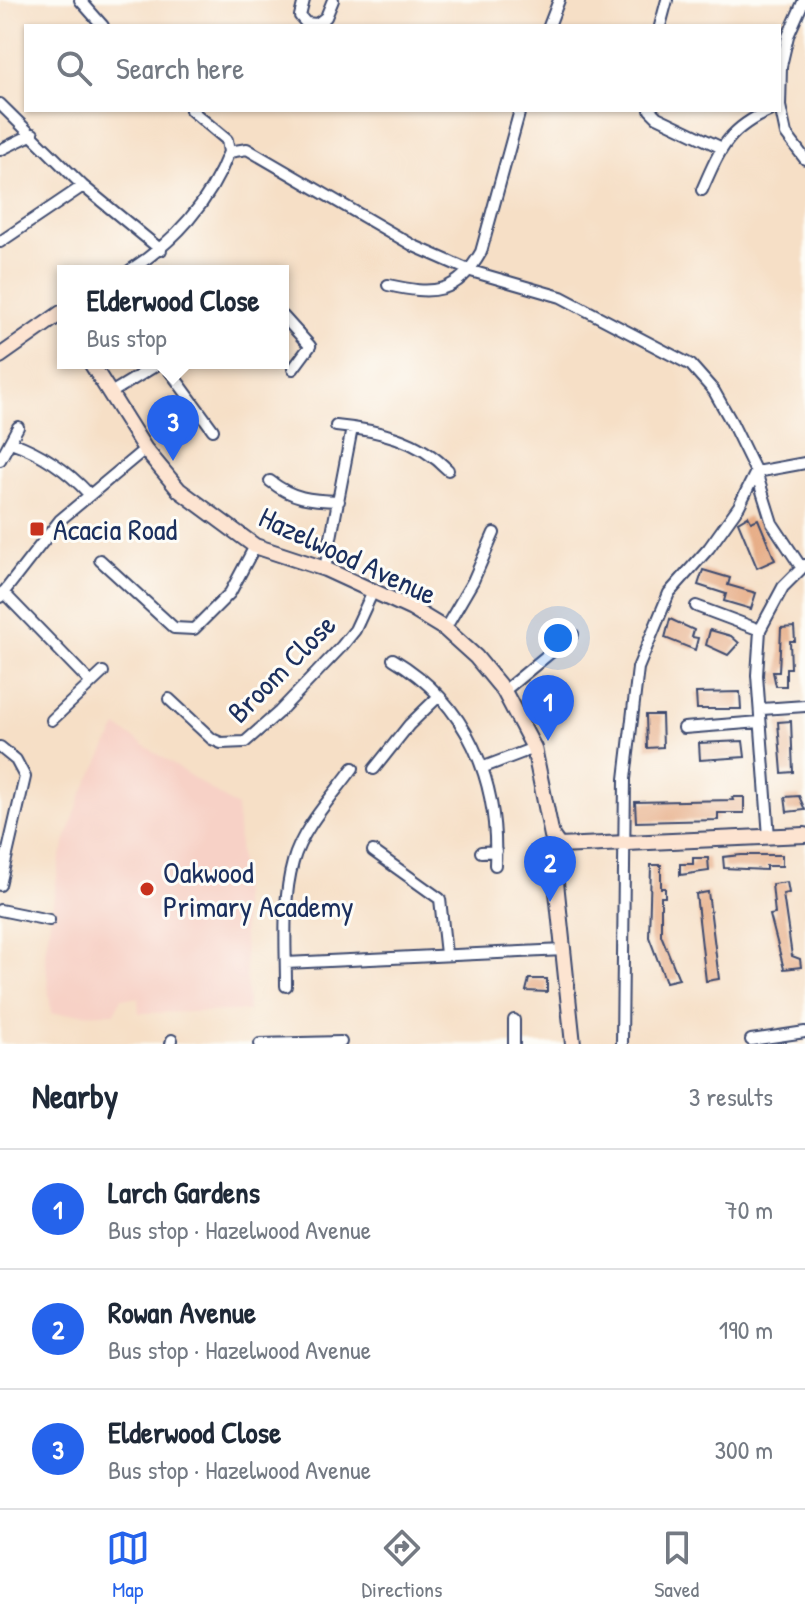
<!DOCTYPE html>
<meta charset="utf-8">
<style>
:root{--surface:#fff;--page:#f6f6f7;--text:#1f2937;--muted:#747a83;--line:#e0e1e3;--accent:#2563eb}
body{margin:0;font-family:"Patrick Hand",sans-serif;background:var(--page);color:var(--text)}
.you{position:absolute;left:558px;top:638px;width:28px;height:28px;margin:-20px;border:6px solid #fff;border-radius:50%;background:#1a73e8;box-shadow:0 0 0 12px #1a73e833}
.badge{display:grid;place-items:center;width:52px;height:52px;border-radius:50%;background:var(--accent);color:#fff;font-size:26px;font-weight:700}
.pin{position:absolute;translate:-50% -66px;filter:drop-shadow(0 2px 4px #0008)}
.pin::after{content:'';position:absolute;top:42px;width:28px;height:24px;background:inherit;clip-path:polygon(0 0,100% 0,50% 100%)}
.popup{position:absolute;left:57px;top:265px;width:232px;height:104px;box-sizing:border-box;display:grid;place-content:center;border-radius:0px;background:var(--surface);filter:drop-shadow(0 2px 6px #0005);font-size:26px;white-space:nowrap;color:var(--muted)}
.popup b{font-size:30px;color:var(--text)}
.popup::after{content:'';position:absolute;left:50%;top:100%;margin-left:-16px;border:16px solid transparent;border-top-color:var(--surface)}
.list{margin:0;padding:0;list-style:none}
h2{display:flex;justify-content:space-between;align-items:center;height:104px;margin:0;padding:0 32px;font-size:34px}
h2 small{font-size:26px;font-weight:400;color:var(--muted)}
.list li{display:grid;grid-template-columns:52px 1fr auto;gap:24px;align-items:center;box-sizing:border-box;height:120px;padding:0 32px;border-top:2px solid var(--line)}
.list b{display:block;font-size:30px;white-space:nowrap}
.list p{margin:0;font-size:26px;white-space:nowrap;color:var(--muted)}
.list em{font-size:26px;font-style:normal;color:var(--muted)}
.icon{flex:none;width:44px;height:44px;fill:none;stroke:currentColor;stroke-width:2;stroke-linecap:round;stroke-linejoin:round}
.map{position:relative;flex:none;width:805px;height:1044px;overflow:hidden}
.search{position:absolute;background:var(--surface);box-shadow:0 2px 6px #0004;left:24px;right:24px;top:24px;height:88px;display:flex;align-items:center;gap:20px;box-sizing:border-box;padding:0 28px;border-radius:0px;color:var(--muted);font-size:30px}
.sheet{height:464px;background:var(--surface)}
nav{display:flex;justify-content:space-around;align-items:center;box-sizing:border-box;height:112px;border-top:2px solid var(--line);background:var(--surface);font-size:22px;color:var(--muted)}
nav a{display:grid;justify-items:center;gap:4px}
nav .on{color:var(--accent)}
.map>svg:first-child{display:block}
.built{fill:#f7d1c6}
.building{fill:#e7ae88}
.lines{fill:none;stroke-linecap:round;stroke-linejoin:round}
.street-casing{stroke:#3c496e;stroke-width:14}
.secondary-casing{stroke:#3c496e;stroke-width:18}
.street{stroke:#fff;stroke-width:10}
.secondary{stroke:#fde4d1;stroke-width:14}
.poi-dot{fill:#c8321e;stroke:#fdfcf7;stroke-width:3}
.labels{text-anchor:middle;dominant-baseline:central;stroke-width:6;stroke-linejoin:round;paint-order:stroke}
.poi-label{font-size:30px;fill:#1b2f5e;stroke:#fdfcf7;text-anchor:start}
.street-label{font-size:30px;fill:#1b2f5e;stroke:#fdfcf7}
</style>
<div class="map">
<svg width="805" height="1044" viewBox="0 0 805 1044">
<rect width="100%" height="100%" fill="#fdfcf7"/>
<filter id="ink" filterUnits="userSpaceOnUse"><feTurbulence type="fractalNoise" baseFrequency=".0125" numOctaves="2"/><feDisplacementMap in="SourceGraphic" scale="16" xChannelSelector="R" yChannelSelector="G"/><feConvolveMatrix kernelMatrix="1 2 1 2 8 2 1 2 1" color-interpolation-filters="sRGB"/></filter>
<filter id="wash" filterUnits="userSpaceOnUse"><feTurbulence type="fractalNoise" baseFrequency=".006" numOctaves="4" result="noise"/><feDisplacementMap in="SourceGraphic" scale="32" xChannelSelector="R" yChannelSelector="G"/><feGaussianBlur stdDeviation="1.8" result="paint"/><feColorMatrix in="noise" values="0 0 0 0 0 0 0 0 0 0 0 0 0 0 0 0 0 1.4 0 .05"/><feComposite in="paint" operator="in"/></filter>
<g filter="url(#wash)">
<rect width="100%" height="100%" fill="#f6dfc6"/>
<path class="built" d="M117,727L237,807L248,1011L139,1013L138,998H121L115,1013L51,1014L45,953L60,858L81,796Z"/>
<g id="blocks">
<path class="building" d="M748,516L751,522L758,519L775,560L757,568L738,522Z
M703,570L730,578L728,585L756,593L751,609L724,601L726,594L698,585Z
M670,619L694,630L692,637L698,638L695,650L665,638Z
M794,627L795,641H790L791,668H786V686H776L773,672H779L781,628Z
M710,630L731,636L739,643L728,655L706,645Z
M740,692L741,709H697L696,693Z
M646,715H662L663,747L647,748Z
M791,721L793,772L782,773L778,722Z
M743,741L745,757L700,760L699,743Z
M799,796L805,810L787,812L785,797Z
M732,797H744V813H718V820L636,822L635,802L733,800Z
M741,855H782V866H766V870L724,868L723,857Z
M693,858H708L709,871L680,875V864H693Z
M651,865H661V888H665V897H661V935L679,979L666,982L649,937Z
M787,882L789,893L783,894L792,956L800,959L801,967L784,969L770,915L775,914L772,884Z
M708,892L719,979L706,981L696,894Z
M529,979H547V992L526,991Z"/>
</g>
</g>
<g filter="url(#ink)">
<use href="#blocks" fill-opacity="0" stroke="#3c496e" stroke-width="2"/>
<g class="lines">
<g class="street-casing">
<path id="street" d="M80,0L103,26
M304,0L300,16L306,23L317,24L326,17L333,0
M804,0L788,36L781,66L780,106L786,134L805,159
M549,26L559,0
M660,26L667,0
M0,104L83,186L161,250
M650,110L657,117L720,147
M0,150L33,134
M229,152L247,149L414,246L471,271L561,297L691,365L714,391L732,423L756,472L772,523L801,567
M702,190C720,149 728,128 771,110
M0,242L83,186
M129,271C175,241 209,204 229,152L227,140L191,110
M388,285C433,295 457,295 481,252L520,110
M283,316L310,346L293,369
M164,363L213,430
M109,394L160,363
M336,426C377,430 418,439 448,470
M11,442C42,453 67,470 89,494
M0,460L18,427
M756,472L805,463
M270,481C293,499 310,500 339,501
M100,560L174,628L194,629L230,593L255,546
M325,569L352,428
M3,592L91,683
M0,597L60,520L145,449
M696,606L760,630
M445,629L473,581L494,533
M393,659C467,703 499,780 495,865
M504,691L573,634
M169,699L212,739L221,743L245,742L279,712L342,646L355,630L373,591
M762,709L805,706
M52,720L103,672
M684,728L760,722
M0,747L16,760L25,777L0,885
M484,767L534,748
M374,769L409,725L439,696
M769,837L757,675L760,630L783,587L805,565
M373,851L440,899L446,954
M481,852L496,851
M0,910L49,920
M286,963L564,950
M286,986C286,946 282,901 293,862C302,828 333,796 353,768
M514,1020V1044
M751,1040L805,1032
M171,1044L172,1040
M260,1044L341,1042
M622,1044L625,779L638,668L669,593L709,548L739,506L756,472"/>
</g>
<g class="secondary-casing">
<path id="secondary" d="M0,356L61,313L63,317
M91,363L145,449L179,490L255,546L325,569L412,609L445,629L476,657L504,691L534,748L552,836L559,846L555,873L573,1044
M559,846L805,835"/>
</g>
<use href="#street" class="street"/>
<use href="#secondary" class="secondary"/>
</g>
</g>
<g class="poi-dot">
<rect x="29" y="521" width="16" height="16" rx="4"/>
<circle cx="147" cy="889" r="8"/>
</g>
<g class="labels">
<g class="poi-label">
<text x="53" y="529">Acacia Road</text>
<text x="163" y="872">Oakwood<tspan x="163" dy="34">Primary Academy</tspan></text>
</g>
<g class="street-label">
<text transform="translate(348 555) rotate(25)">Hazelwood Avenue</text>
<text transform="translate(281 668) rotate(-45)">Broom Close</text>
</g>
</g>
</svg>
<div class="you"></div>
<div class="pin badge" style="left:548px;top:741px">1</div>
<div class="pin badge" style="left:550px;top:902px">2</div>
<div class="pin badge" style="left:173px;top:461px">3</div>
<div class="popup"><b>Elderwood Close</b>Bus stop</div>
<div class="search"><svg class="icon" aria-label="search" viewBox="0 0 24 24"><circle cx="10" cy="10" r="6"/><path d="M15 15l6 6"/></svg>Search here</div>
</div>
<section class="sheet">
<h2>Nearby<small>3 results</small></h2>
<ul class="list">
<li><span class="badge">1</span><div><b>Larch Gardens</b><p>Bus stop · Hazelwood Avenue</p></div><em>70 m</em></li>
<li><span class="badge">2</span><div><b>Rowan Avenue</b><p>Bus stop · Hazelwood Avenue</p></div><em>190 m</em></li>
<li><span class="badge">3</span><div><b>Elderwood Close</b><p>Bus stop · Hazelwood Avenue</p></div><em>300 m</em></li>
</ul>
</section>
<nav>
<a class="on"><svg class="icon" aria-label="map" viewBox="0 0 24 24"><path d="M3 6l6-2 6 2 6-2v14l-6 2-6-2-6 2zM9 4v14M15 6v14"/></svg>Map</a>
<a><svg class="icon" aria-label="directions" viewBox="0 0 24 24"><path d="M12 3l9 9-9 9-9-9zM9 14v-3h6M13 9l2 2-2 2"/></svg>Directions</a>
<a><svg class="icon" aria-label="saved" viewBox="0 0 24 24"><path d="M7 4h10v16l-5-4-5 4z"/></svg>Saved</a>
</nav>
